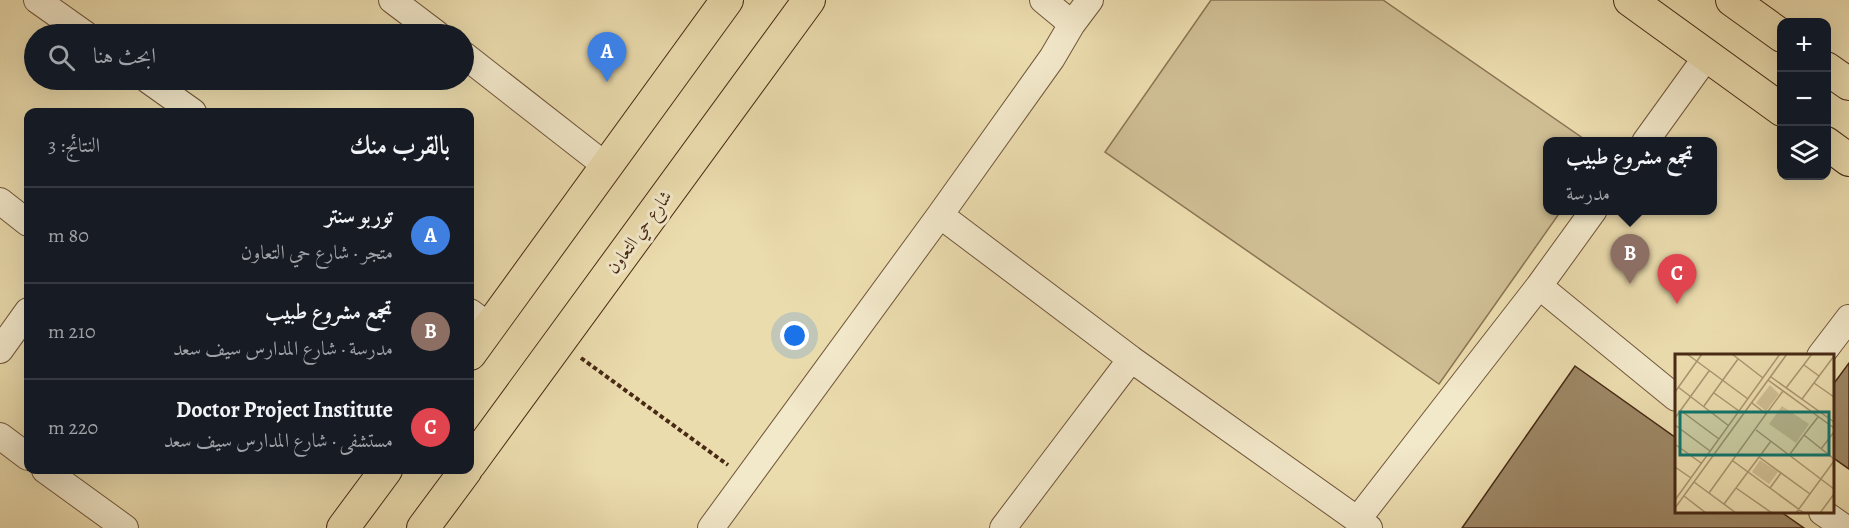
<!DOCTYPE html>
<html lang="ar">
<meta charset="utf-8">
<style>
:root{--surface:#171b24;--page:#242831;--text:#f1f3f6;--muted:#9ea1a6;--line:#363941;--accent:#c59692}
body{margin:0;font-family:Alegreya,Amiri,serif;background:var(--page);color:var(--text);direction:rtl}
.controls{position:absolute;right:18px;top:18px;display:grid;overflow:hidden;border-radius:12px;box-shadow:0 6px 24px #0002}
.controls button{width:54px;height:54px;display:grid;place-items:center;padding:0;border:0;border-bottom:2px solid var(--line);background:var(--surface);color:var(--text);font:30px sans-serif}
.you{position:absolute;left:795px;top:336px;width:21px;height:21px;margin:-15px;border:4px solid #fff;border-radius:50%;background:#1a73e8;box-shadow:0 0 0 9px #1a73e833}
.badge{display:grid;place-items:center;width:39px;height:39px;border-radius:50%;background:var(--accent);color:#fff;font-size:20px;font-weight:700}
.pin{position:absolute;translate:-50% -50px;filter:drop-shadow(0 2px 3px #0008)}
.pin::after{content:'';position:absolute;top:32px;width:21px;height:18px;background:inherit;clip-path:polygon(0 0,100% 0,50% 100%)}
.popup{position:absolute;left:1543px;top:137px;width:174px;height:78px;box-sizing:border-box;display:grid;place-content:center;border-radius:12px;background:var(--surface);filter:drop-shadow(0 2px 4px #0005);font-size:20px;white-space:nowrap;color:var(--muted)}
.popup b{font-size:22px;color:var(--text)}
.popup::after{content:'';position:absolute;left:50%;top:100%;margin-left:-12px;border:12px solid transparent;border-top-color:var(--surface)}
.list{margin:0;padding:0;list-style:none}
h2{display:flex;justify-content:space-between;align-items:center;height:78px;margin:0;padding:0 24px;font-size:26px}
h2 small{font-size:20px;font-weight:400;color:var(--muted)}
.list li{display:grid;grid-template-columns:39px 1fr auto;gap:18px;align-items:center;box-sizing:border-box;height:96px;padding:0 24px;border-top:2px solid var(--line)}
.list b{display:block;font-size:22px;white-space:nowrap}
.list p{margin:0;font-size:20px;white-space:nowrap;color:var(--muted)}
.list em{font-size:20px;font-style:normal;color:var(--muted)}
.icon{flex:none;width:33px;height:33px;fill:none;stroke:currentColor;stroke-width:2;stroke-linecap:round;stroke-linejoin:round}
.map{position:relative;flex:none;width:1849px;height:528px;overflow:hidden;direction:ltr}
.search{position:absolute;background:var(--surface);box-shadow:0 6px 24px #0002;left:24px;top:24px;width:450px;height:66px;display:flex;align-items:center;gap:15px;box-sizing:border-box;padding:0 21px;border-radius:33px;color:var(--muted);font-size:22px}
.panel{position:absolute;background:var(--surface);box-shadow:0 6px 24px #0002;left:24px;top:108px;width:450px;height:366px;border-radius:12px;direction:rtl}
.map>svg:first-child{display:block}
.green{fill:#cfbe94;stroke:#8c7454;stroke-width:1.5}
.building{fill:#9d8765;stroke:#482a15;stroke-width:1.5}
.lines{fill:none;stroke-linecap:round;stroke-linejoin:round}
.minor-casing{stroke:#71563b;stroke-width:28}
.major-casing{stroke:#482a15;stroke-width:34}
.path{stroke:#482a15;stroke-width:4;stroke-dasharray:4.5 3;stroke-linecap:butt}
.minor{stroke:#f2e8ca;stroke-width:26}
.major{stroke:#ebdcae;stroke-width:32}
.labels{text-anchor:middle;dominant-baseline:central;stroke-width:6;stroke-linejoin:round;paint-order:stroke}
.street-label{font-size:18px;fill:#482a15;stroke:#f2e8ca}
.inset-road{fill:none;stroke:#aa9571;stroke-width:1.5}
.view{fill:#0f766e;fill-opacity:0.15;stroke:#0f766e;stroke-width:3}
.inset-edge{fill:none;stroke:#482a15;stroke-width:3}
</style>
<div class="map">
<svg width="1849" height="528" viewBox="0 0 1849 528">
<rect width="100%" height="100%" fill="#ebdcae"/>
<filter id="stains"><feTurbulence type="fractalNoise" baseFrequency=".00333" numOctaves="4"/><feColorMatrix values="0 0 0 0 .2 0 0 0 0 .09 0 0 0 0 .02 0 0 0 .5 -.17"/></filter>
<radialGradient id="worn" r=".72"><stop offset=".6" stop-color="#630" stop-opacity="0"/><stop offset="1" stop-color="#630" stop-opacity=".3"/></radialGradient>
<path class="green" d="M1211,0H1383L1587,141L1548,142V210L1561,211L1439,384L1105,152Z"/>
<path class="building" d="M1849,363V469L1832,457V386Z
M1575,366L1676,438V512H1781L1804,528H1462Z"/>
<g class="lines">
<g class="minor-casing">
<path id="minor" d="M37,0L85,34
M392,0L437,34
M1072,24L1090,0
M464,55L606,166
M148,80L193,112
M1645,142L1707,56
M0,201L28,223
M940,215L1131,359L1369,528
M1539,286L1594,210
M470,312L489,326
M0,350L28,311
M1820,356L1849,318
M0,436L28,457
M45,470L125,528
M1822,512L1845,528
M1358,519L1539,286L1676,398
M711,528L940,215L1052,58L1072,24L1043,0
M1003,528L1131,359"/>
</g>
<g class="major-casing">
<path id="major" d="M1630,0L1782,110
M1732,0L1782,36
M1826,68L1849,84
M1826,143L1849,160
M470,354L727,0
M470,464L809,0
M343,528L386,470
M423,528L466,470"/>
</g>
<path class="path" d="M581,358L728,465"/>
<use href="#minor" class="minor"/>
<use href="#major" class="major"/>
</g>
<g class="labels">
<g class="street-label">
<text transform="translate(639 232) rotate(-54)">شارع حي التعاون</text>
</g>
</g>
<g transform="translate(1675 354)">
<rect width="159" height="159" fill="#ebdcae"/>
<path d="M95,31L104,40L91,57L81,49ZM107,52L134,70L121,89L94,70ZM85,106L103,118L94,130L77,118Z" fill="#cfbe94"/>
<path class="inset-road" d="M12,0L73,45M57,0L88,24M129,11L144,22M96,23L159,68M93,26L159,74M139,29L159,43M3,33L54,72M111,34L137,0M0,38L27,0M39,39L64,57M127,45L159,2M29,52L63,5M5,56L44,85M91,60L108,37M0,64L34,17M0,71L35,97M81,76L159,135M129,81L143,63M1,91L26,109M146,95L159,78M115,100L129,81L159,105M84,103L135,140M58,107L129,159M0,113L16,124M19,128L61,159M61,134L97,159M95,134L106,119M34,139L91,60L77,49M9,142L31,159M0,146L105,0M49,150L96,87M0,154L112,0M121,159L159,107M145,159L159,140"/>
<path class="view" d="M5,58H154V101H5Z"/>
<rect width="159" height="159" class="inset-edge"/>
</g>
<rect width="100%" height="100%" filter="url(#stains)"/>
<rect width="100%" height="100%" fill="url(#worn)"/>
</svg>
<div class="controls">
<button>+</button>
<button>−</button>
<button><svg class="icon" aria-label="layers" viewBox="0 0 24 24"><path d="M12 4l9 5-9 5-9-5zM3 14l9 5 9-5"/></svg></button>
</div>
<div class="you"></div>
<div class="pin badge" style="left:607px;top:82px;background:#3f7fe0">A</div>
<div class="pin badge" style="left:1630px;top:284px;background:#8d6e63">B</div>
<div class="popup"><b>تجمع مشروع طبيب</b>مدرسة</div>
<div class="pin badge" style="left:1677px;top:304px;background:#e0444e">C</div>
<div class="search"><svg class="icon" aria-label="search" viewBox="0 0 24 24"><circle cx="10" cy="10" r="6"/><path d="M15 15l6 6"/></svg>ابحث هنا</div>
<section class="panel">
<h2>بالقرب منك<small>النتائج: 3</small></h2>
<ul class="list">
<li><span class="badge" style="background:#3f7fe0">A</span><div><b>توربو سنتر</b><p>متجر · شارع حي التعاون</p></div><em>80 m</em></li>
<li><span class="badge" style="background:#8d6e63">B</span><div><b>تجمع مشروع طبيب</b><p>مدرسة · شارع المدارس سيف سعد</p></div><em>210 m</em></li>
<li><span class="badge" style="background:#e0444e">C</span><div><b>Doctor Project Institute</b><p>مستشفى · شارع المدارس سيف سعد</p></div><em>220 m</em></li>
</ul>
</section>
</div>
